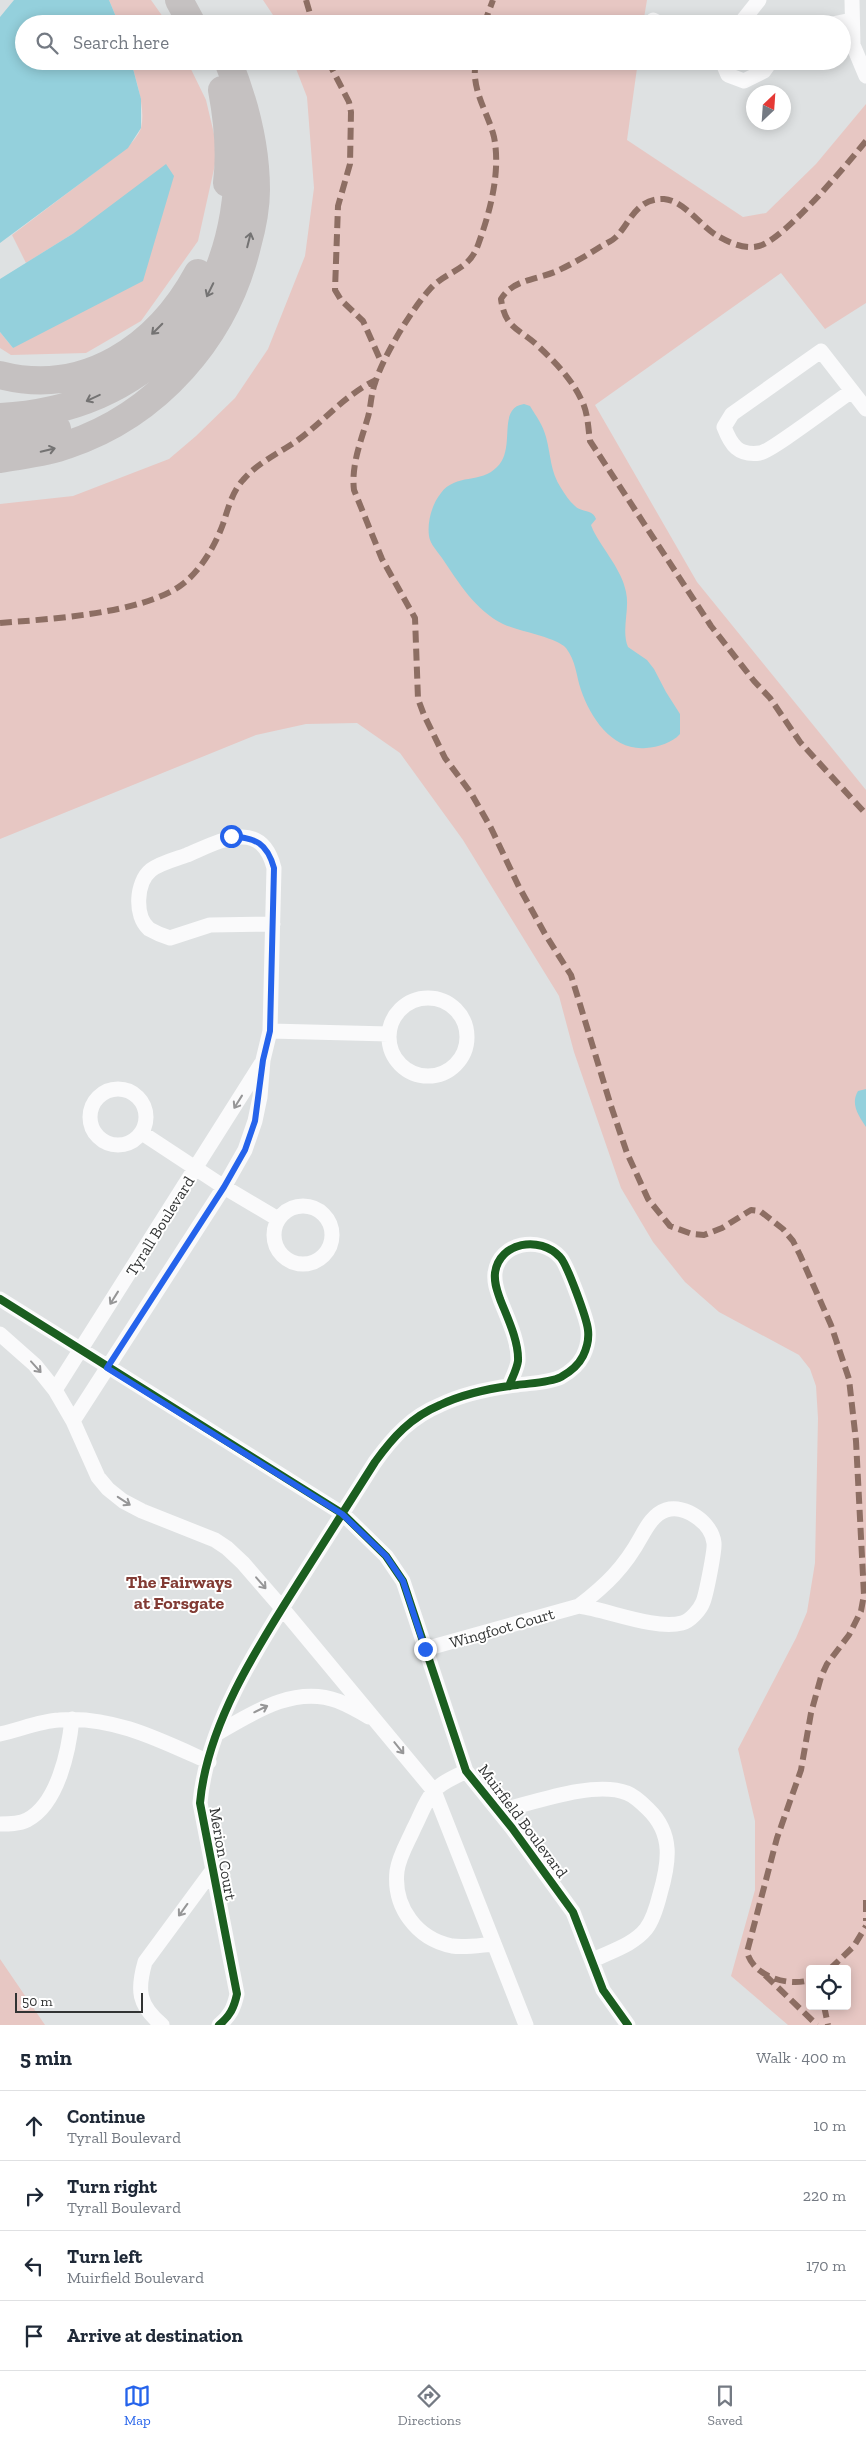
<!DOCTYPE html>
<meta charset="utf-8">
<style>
:root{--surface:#fff;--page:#f6f6f7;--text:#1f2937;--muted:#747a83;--line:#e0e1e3;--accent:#2563eb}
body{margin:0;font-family:"Zilla Slab",serif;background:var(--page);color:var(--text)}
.controls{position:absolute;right:15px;bottom:15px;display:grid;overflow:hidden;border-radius:5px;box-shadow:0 2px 12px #0003}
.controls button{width:45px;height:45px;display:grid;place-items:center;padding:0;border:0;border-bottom:1px solid var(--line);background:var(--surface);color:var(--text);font:25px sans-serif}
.compass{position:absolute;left:746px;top:85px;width:45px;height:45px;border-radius:50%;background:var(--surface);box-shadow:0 2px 12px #0003;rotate:25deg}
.scale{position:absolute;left:15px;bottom:12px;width:128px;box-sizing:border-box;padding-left:5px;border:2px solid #313333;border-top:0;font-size:14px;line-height:18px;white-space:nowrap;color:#313333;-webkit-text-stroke:4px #fff;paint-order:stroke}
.stop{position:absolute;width:15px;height:15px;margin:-11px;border:4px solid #2563eb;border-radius:50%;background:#fff}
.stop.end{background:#2563eb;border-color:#fff;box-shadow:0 1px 5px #0008}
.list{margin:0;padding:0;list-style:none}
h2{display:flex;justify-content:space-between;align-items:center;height:65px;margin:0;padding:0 20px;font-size:21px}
h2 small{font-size:16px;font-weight:400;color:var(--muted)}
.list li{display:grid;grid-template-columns:32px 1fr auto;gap:15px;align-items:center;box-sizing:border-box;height:70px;padding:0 20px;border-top:1px solid var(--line)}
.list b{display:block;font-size:19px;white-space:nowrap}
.list p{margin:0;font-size:16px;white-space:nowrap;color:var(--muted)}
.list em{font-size:16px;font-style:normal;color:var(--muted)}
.icon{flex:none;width:28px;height:28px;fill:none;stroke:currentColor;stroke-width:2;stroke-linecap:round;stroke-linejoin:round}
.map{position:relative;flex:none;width:866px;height:2025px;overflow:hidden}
.search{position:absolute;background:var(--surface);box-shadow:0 2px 12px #0003;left:15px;right:15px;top:15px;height:55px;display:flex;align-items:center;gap:12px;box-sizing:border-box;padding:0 18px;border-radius:28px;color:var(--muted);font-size:19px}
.sheet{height:345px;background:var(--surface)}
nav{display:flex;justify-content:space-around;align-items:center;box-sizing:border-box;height:70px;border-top:1px solid var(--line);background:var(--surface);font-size:14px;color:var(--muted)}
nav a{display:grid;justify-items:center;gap:2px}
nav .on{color:var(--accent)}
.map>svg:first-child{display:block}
.green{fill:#e7c7c3;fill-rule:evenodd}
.water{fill:#94d0dc}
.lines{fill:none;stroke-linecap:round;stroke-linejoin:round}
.minor{stroke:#fafafb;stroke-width:15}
.motorway{stroke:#c5c1c1;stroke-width:28}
.quiet{stroke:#8d6e63;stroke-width:6;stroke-dasharray:12 6;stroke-linecap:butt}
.cycleway-casing{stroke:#fff;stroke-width:11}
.cycleway{stroke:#1b5e20;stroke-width:8}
.oneway{stroke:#747373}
.oneway2{stroke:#969697}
.route{stroke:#2563eb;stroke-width:6}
.labels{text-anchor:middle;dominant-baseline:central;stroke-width:4;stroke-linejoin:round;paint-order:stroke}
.street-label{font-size:16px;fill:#313333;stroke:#fff}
.neighbourhood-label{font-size:18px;font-weight:bold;fill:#823b34;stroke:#fff}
</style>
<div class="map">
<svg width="866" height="2025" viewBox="0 0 866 2025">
<rect width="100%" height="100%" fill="#dee1e2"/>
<path class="green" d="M109,0H151L168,24H119Z
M263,0H647L643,24H279Z
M131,61H187L206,100L218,151L198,241L141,321L86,353L11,355L0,348V332L13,348L74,233L26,263L12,235L127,148C132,142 139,135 141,128C146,108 136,81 131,61Z
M293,61H638L627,140L743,217L766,213L816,164L866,104V303L825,329L781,273L595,405L697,582L866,790V2025H788L731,1976L755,1890V1821L738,1749L796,1638L807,1612L815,1563L818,1418L816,1386L810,1369L799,1355L719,1312L685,1282L653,1242L621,1188L574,1052L559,996L463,840L400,753L357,723L306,724L256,735L0,839V504L73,496L169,459L196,436L235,398L268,349L305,256L314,188L307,97ZM810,1969H847V2006H810Z
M0,1959L45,2025H0Z"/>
<path class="water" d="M14,0H109L119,24H24V61H131L141,99V128L128,148L0,243V17Z
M166,164L174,176L143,281L13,348L0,332V279L74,233Z
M524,404L530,406C536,416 543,425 546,437C551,455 550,471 561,488C565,494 569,501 575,506C582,513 593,509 596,519L591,525L593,530C603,550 622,570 626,592C630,610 621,630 628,647L647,660L654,669L666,692L680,714V734C672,743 658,747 646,748C613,751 591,719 581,690C576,675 576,661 566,648C556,637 520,632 503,624C475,610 459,583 442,558C438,552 430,544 429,536C427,522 432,504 441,493C456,473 481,484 497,467C517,448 496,408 524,404Z
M866,1089V1127C859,1116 850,1104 858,1091Z"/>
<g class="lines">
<path class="minor" d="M852,0L853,45L866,76
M653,20L661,24
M740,24L759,0
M832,24L852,20
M722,61L728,75L744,81L764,71L771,61
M852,391C838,400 770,452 760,453C738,456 731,445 724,427L732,414L821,351L866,409
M389 1037a39 39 0 1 1 78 0a39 39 0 1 1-78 0Z
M270,1031L389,1034
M90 1117a28 28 0 1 1 56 0a28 28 0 1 1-56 0Z
M142,1133L224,1187L278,1219
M274 1235a29 29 0 1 1 58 0a29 29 0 1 1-58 0Z
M0,1299L343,1514L386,1556L403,1581L466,1771L512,1828L573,1912L603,1990L628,2025
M0,1334L35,1365L55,1390L73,1421L98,1477L108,1489L123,1501L142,1511L215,1540L227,1548L243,1563L282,1608L434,1791L526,2025
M55,1390L261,1064
M73,1421L224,1187L245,1150L255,1121L260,1097L263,1060L270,1031L274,868C261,817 220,841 187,855C176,859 160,863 151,870C136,882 134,916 149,929C156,933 163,936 170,938L210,925L273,924
M425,1649L579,1606C608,1610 655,1630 682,1623C690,1621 700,1610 703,1602C706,1595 715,1550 714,1543C712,1523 685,1504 666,1510C654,1514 647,1526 641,1537C624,1568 606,1585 579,1606
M218,1733C254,1712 295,1685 338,1701C348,1705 359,1711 369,1717
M0,1734C19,1730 40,1721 59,1720C112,1715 162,1741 209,1762
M466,1771C456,1777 441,1782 434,1791C425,1801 420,1817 414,1828C408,1842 399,1856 397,1871C393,1907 417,1939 452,1946C466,1948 481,1945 494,1944
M499,1811C533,1803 594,1780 627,1793C635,1796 642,1803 648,1809C674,1834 669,1863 660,1894C657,1906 653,1920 646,1929C633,1945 611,1951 593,1960
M0,1824C9,1824 19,1824 27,1820C58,1804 69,1750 72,1719
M162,2025C138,2005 137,1990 145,1962L212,1871
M219,2025C230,2016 234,2008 237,1994L200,1803C207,1724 258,1646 300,1580C325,1541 350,1501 375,1462C393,1437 411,1417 440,1405C463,1394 491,1388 517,1385C530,1383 549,1383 561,1377C570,1372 579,1364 583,1356C587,1348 589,1339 588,1330C587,1319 567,1264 560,1257C540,1235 499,1242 495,1273C494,1283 497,1290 500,1299C507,1317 519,1341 518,1361C517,1369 512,1378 509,1386"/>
<path class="motorway" d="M179,0L192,24
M222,90C228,122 231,151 227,183
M0,375C85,397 158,347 198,273
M0,417C146,410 237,309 238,164
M0,437L57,429
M0,459C22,455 46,453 67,445C157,415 225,338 247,246C252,228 256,208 256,190C256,144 245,103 228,61"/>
<path class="quiet" d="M306,0L313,24
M484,24L493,0
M328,61L349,102L351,112L350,164L338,206L335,290L341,300L363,321L383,366
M476,61C470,89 488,112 494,137C501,172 490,212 478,245C468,272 447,270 430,289C411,310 383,357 375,383C371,394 371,406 368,417C361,441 351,465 354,490L382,559L415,618L418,699L424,715L445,758L471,793L491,828L519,887L545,934L571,975L611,1106L627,1153L648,1199L670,1226L692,1234L704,1235L722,1228L751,1210L760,1211L783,1229L793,1241L800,1255L831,1325L849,1379L856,1441L864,1595L861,1611L849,1635L827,1664L821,1677L811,1713L801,1770L777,1838L747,1952C753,1976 787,1987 810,1980
M866,141C847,164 785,239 759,246C744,250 728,242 716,235C699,224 684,201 664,199C636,198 630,223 616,237C612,241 605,244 600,247C586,256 572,264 557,271C537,280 513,279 501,299C505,328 518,328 537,345C554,361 571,378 581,399C588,412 588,427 590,441L711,626L754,681L770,698L800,742L866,814
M0,623C49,619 139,614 180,586C200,572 215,546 223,524C228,509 232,492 243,480C257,463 281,452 298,440C325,420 345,395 376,380
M866,1900V1921
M830,1969L854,1946L866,1926
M765,1975L817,2025
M824,2006L828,2025"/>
<g class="cycleway-casing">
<path id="cycleway" d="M0,1299L343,1514L386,1556L403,1581L466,1771L512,1828L573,1912L603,1990L628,2025
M219,2025C230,2016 234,2008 237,1994L200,1803C207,1724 258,1646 300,1580C325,1541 350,1501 375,1462C393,1437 411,1417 440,1405C463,1394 491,1388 517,1385C530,1383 549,1383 561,1377C570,1372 579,1364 583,1356C587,1348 589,1339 588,1330C587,1319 567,1264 560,1257C540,1235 499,1242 495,1273C494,1283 497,1290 500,1299C507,1317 519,1341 518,1361C517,1369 512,1378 509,1386"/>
</g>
<use href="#cycleway" class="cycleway"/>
</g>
<defs><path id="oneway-shaft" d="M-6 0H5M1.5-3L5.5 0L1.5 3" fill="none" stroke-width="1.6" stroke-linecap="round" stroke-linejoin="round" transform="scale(1.25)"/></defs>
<g class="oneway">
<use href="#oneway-shaft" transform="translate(249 240) rotate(-76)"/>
<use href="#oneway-shaft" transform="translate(210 290) rotate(116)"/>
<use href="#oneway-shaft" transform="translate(157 329) rotate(135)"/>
<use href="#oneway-shaft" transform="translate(93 398) rotate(155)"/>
<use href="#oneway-shaft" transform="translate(48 450) rotate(-13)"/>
</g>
<g class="oneway2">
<use href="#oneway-shaft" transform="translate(238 1102) rotate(122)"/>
<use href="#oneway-shaft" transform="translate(114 1298) rotate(122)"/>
<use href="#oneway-shaft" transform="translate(36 1367) rotate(48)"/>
<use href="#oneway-shaft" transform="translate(124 1501) rotate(33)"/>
<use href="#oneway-shaft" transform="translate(261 1583) rotate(49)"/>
<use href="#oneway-shaft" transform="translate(261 1709) rotate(-26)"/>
<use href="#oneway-shaft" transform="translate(399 1748) rotate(51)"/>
<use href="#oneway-shaft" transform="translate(183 1910) rotate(126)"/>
</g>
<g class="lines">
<path class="route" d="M231,836C256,838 267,843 274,868L270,1031L263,1060L255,1121L245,1150L224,1187L107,1368L342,1514L386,1556L403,1581L425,1649"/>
</g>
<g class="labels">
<g class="street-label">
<text transform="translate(160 1226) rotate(-58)">Tyrall Boulevard</text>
<text transform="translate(502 1628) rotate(-16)">Wingfoot Court</text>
<text transform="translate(523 1821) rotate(53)">Muirfield Boulevard</text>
<text transform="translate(223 1854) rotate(80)">Merion Court</text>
</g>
<g class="neighbourhood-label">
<text x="179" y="1582">The Fairways<tspan x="179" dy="21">at Forsgate</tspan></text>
</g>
</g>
</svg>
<div class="controls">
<button><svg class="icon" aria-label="locate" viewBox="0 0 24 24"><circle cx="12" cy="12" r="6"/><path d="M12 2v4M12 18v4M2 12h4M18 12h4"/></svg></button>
</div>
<svg class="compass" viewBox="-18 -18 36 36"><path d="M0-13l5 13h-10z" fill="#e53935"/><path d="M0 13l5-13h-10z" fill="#747a83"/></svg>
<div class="scale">50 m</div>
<div class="stop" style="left:231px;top:836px"></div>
<div class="stop end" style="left:425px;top:1649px"></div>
<div class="search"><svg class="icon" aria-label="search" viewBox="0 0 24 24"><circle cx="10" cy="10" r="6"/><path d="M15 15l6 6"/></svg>Search here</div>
</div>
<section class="sheet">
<h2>5 min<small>Walk · 400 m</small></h2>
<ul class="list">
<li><svg class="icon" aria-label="ahead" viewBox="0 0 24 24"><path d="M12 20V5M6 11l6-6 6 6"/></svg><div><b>Continue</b><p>Tyrall Boulevard</p></div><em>10 m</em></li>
<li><svg class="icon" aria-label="right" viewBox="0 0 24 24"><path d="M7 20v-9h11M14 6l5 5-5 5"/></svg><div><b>Turn right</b><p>Tyrall Boulevard</p></div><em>220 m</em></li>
<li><svg class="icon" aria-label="left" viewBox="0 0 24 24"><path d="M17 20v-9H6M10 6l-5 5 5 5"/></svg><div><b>Turn left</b><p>Muirfield Boulevard</p></div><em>170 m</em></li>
<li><svg class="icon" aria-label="arrive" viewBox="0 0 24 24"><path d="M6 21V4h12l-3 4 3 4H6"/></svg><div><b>Arrive at destination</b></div></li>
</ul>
</section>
<nav>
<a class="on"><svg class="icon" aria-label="map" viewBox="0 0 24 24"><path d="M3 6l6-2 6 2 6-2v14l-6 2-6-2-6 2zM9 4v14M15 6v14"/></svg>Map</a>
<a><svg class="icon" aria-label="directions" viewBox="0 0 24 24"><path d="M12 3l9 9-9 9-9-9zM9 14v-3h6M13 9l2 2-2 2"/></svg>Directions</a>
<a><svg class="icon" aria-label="saved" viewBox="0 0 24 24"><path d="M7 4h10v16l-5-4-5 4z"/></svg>Saved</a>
</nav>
